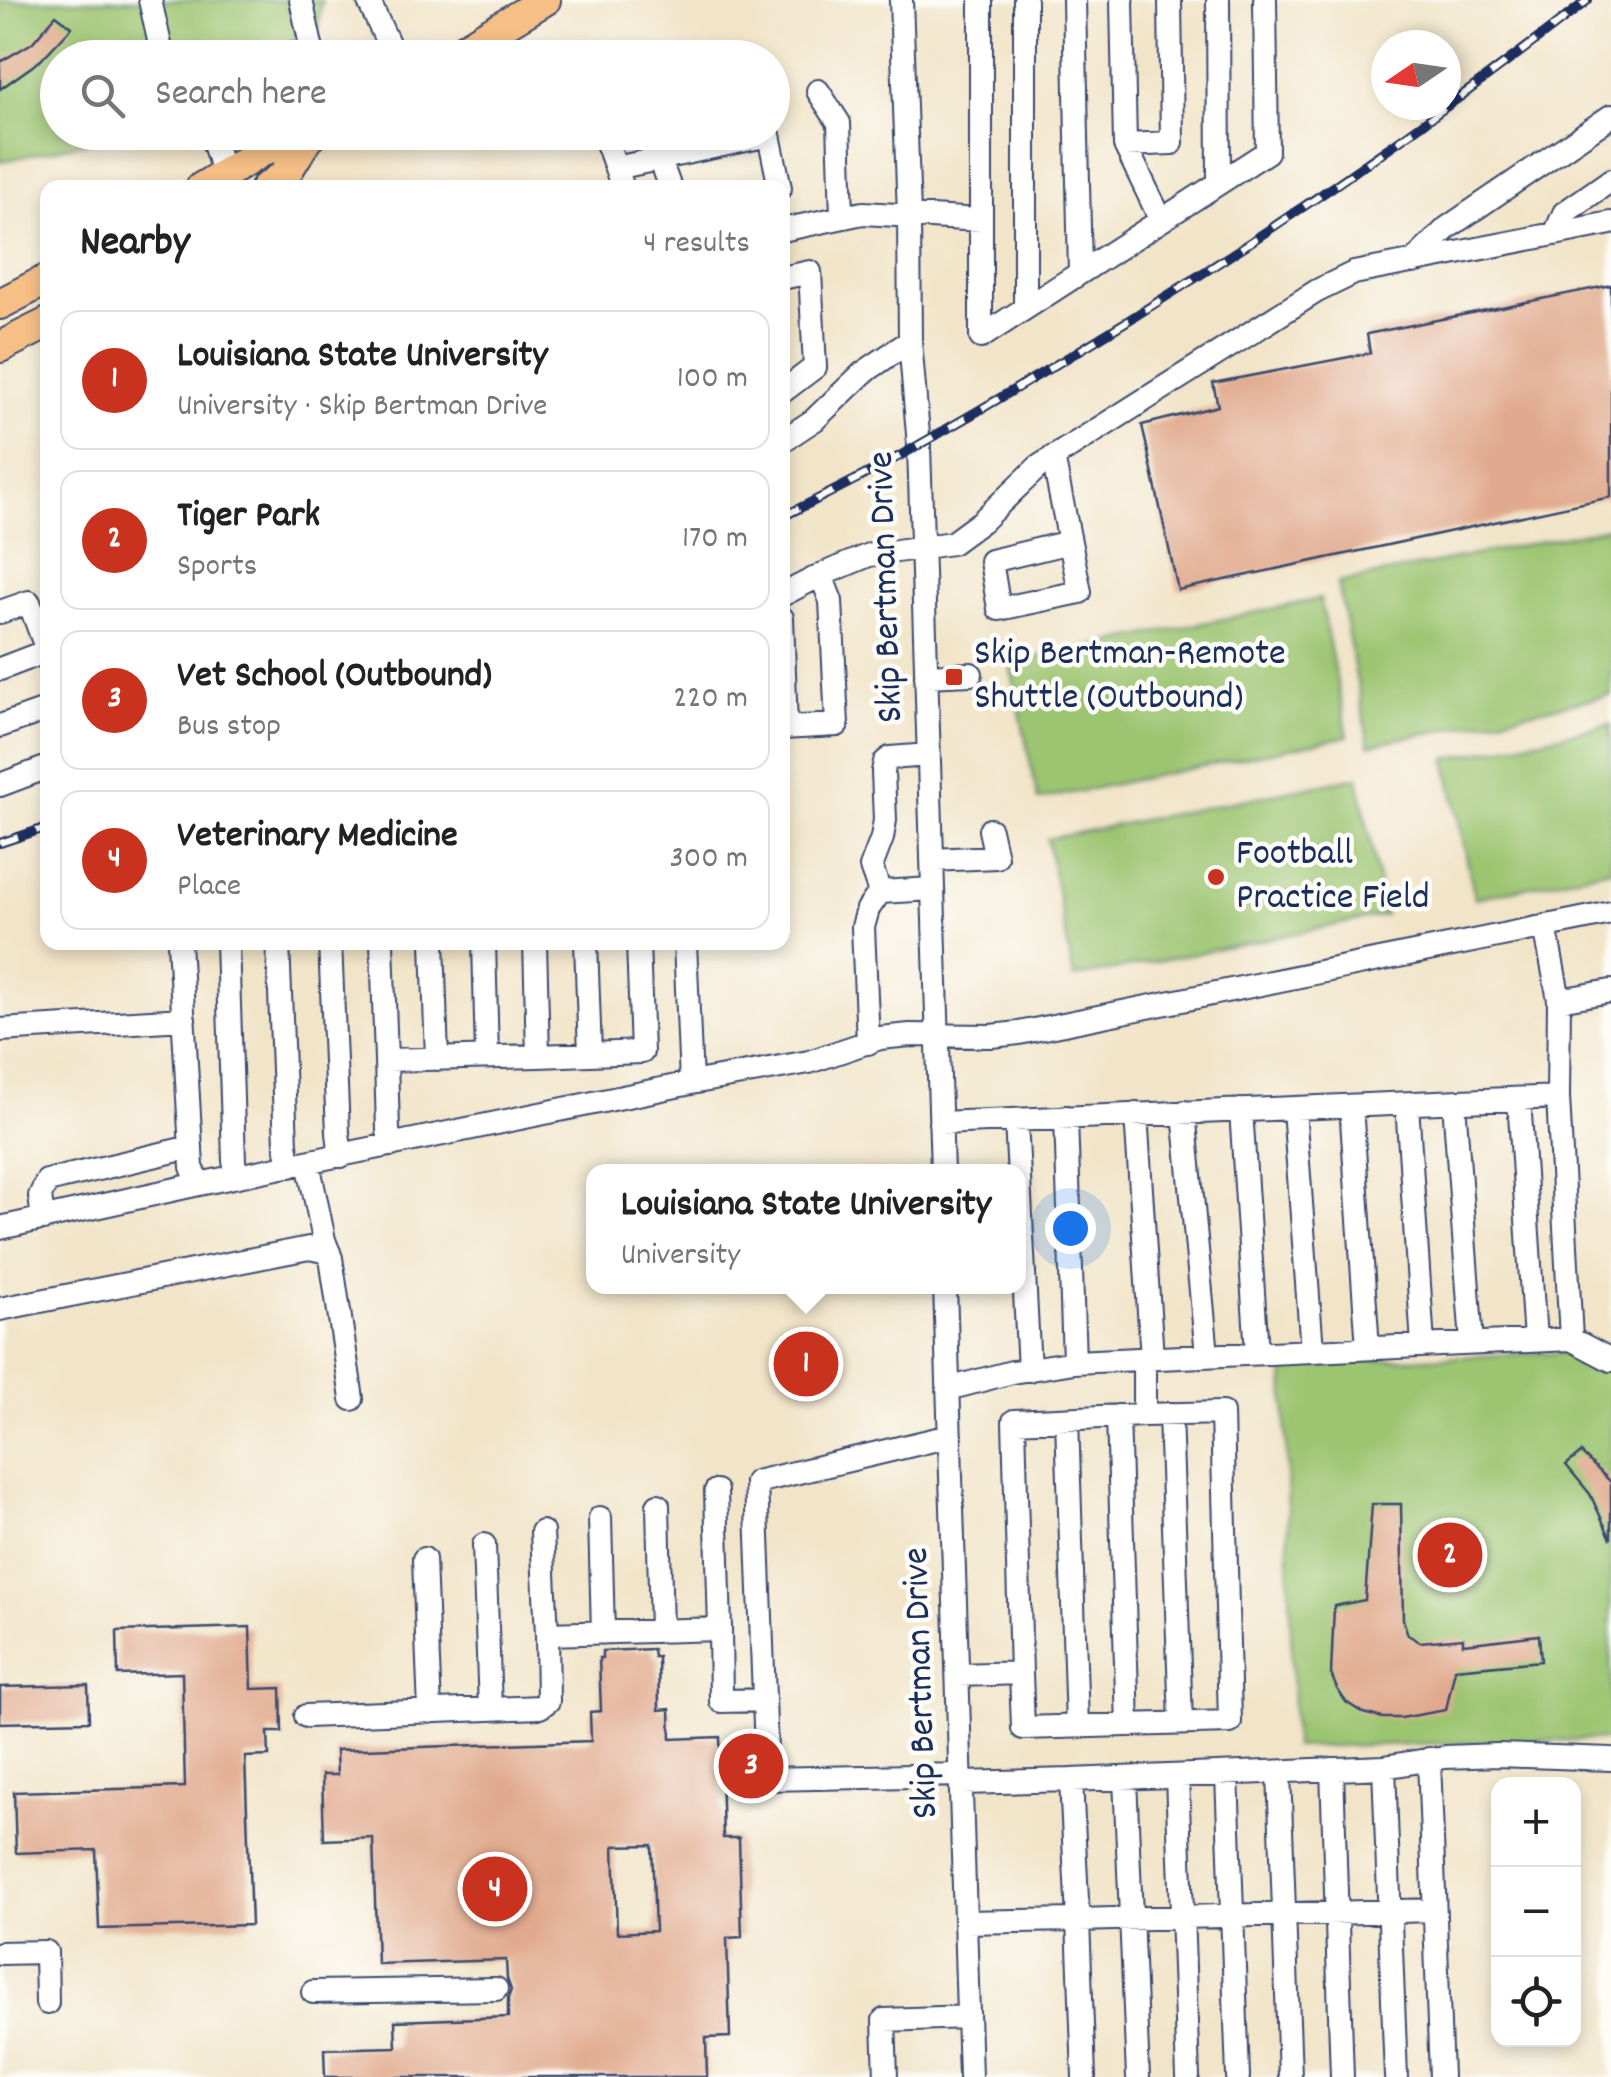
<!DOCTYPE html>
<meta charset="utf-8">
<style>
:root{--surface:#fff;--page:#f2f2f2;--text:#222;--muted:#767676;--line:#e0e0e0;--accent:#c8321e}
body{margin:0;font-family:Dekko,sans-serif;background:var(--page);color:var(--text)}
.controls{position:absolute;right:30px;bottom:30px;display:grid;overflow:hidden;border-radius:20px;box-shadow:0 5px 15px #0003}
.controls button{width:90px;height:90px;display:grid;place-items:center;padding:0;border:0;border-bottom:2px solid var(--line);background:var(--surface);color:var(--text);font:50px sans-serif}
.compass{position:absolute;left:1371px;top:30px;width:90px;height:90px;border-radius:50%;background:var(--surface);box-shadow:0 5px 15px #0003;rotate:257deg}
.you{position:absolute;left:1070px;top:1228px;width:35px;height:35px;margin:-25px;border:8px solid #fff;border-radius:50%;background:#1a73e8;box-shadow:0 0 0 15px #1a73e833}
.badge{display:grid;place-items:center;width:65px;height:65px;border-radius:50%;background:var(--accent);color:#fff;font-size:32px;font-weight:700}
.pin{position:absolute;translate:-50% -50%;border:5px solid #fff;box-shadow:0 2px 10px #0006}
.popup{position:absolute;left:586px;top:1164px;width:440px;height:130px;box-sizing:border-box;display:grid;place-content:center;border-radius:20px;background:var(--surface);filter:drop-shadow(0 2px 8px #0005);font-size:32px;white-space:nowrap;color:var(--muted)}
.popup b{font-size:38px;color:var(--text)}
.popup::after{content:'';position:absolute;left:50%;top:100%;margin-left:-20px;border:20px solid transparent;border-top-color:var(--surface)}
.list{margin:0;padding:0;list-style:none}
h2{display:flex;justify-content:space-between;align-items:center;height:130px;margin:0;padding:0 40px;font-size:42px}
h2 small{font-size:32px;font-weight:400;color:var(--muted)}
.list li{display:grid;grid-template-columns:65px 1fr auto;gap:30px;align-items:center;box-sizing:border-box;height:140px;margin:0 20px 20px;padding:0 20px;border:2px solid var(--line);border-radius:20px}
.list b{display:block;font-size:38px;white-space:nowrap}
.list p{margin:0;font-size:32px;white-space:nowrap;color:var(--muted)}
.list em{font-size:32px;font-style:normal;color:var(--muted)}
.icon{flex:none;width:55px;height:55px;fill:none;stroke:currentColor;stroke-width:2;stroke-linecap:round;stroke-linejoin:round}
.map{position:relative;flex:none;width:1611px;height:2077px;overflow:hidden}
.search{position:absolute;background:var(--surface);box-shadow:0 5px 15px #0003;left:40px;top:40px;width:750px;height:110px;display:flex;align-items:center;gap:25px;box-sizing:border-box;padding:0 35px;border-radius:55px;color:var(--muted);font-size:38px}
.panel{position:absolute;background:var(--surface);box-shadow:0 5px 15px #0003;left:40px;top:180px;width:750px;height:770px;border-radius:20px}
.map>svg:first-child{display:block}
.green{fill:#9cc571;stroke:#5c7a68;stroke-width:2.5}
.building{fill:#e1aa8e;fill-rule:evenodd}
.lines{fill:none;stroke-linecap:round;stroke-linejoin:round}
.minor-casing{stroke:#3b4a6e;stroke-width:26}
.major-casing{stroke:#3b4a6e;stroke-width:34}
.minor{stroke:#fff;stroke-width:22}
.major{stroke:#f5bf86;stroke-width:30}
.rail-casing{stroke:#1b2f5e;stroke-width:10}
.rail{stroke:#fdfcf7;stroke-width:6;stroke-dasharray:19;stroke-linecap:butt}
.poi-dot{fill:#c8321e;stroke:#fdfcf7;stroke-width:4}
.labels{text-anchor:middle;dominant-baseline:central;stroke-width:9;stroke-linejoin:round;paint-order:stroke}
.street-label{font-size:38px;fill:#1b2f5e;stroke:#fdfcf7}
.poi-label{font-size:38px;fill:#1b2f5e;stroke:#fdfcf7;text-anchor:start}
</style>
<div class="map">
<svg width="1611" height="2077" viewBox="0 0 1611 2077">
<rect width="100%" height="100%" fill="#fdfcf7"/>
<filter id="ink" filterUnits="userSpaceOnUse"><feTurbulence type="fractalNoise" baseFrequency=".01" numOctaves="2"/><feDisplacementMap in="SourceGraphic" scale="20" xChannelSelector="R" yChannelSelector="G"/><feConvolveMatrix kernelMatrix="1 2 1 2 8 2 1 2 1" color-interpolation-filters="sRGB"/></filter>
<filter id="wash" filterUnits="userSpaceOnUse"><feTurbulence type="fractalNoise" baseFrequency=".0048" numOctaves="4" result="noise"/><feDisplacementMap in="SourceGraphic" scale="40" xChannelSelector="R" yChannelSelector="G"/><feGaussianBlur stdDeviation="2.25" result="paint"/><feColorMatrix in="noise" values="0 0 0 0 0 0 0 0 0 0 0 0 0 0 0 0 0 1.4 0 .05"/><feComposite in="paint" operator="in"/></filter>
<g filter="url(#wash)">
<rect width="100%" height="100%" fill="#f1e4c8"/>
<path class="green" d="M0,0H322L315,52L313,57L58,58V132L126,133L0,162Z
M1611,527V695L1369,745L1338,583Z
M1320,599L1348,736L1038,800L1010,663Z
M1611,724V869L1475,898L1446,759Z
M1358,777L1385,915L1074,978L1047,839Z
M1574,1352L1611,1371V1739L1294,1747L1284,1364Z"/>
<g id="blocks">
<path class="building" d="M56,15L72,27L41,60L0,89V62L32,43Z
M1611,285V497L1178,590L1142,425L1218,406L1213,383L1370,353L1367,334Z
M1581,1453L1611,1482V1539L1590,1494L1566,1465Z
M1372,1504H1401L1403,1619L1408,1635L1420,1642L1463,1638V1644L1539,1635L1541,1661L1455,1669L1446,1710L1401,1718H1383L1363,1713L1346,1702L1337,1689L1331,1674L1334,1606L1365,1600Z
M250,1627L252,1689L281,1688L282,1732H268L269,1756L245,1757L251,1925L99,1929L96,1850L16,1853L14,1792L185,1787L182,1673L118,1675L117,1631Z
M653,1649L654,1657H658L659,1710L670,1709L671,1739L720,1737L723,1838H739L742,1937L727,1938L730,2037L706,2038L707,2077H325L324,2049L396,2047L395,2021L508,2017V1998L511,1990L507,1979L506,1960L377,1964L373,1838L324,1840L322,1775H337L336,1750L591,1741L590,1712L601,1711L599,1658H602V1651ZM652,1845L655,1931L617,1933L614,1846Z
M88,1685L89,1721L0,1723V1687Z"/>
</g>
</g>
<g filter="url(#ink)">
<use href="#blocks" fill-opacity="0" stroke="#3b4a6e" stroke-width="2.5"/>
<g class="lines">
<g class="minor-casing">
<path id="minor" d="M150,0L163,58
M368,0L395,58
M901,0L909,215L910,341L919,446L942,1172
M981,0V337L1267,152L1265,0
M1025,0V308
M1074,0L1080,273
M1122,0L1125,145L1172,143L1170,0
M1218,0L1219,182
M277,58L312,50L301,0
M818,91L839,123L842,216
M210,132L224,174
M603,132L616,168
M1125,145L1161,220
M659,158L670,188
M623,188L616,168L769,135L780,188
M782,230L863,213L981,220
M1555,234L1564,213L1611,180
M1413,262L1447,228L1611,116
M782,278L810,272L815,367L782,392
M782,441L814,420L863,373L910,341
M1053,457L1080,592L999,609L991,561L1070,542
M782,595L821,575L869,555L952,543L982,521L1038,467L1317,291L1354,273L1611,223
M0,612L29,602L48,653
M782,618L786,728
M0,669L47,651
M926,676L971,674
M0,726L48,709
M782,728L837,725L831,601L821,575
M0,785L48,767
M932,860L996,857L990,830
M880,892L871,867L882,838L885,820L883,772L885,762L890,758L929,755
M179,942L192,1167L199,1184L691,1083L809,1062L880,1038L910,1035L991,1036L1019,1033L1611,913
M227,942L234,1161L237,1176
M278,942L286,1145L290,1166
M330,942L338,1133L341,1156
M382,942L386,1060L538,1056
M433,942L437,1059
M484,942L487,1057
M535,942L538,1056L642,1052L638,942
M586,942L590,1054
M685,942L691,1083
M1559,1000L1611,991
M0,1030L184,1019
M868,1043L863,927L868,909L880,892L933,889
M386,1060L388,1131L392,1145
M1519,1099L1535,1340
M1454,1102L1472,1343
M1407,1104L1423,1345
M1351,1106L1368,1348
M1294,1109L1312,1350
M1241,1110L1257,1353
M1184,1112L1207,1355
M1136,1114L1152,1358
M1066,1117L1074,1362
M1016,1120L1029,1370
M940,1123L1558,1097
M308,1162L324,1240L331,1258L352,1399
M43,1219L40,1196L47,1181L191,1147
M0,1228L199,1184
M945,1286L970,2077
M0,1309L309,1248L329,1252
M1571,1339L1611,1360
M948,1389L1012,1372L1074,1362L1571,1339L1558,1097L1559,1000L1545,926
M1170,1414L1181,1723
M1118,1416L1128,1725
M1067,1419L1077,1726
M950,1436L756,1482L767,1779L961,1775
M716,1491L720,1629
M658,1505L661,1631
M600,1518L603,1633
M542,1532L547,1634
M484,1545L490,1709
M424,1559L430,1712
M1021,1673L1023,1728L1230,1722L1222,1413L1144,1415
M958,1675L1021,1673L1014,1421L1144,1415V1358
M306,1716L540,1707L548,1701L547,1634L720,1629L721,1701L764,1700
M1429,1759L1441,2077
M1384,1767L1445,1757L1498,1755L1611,1759
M1332,1769L1342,2077
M1279,1772L1290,2077
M1227,1774L1238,2077
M1177,1776L1188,2077
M1125,1778L1138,2077
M1071,1780L1384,1767L1396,2077
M961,1783L1071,1780L1078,1920L1434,1910
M965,1922L1078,1920L1084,2077
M0,1953L46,1952L47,2003
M313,1992L496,1989
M886,2077L884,2020L968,2017"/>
</g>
<g class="major-casing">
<path id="major" d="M448,58L545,0
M201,188L266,149L308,137L316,132
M266,188L284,176L308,137
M0,304L48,279
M0,347L48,323"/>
</g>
<use href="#minor" class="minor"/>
<use href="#major" class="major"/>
<g class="rail-casing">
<path id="rail" d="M782,517C827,494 873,472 917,446C1151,313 1376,166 1588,0
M0,843L48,827"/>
</g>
<use href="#rail" class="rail"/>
</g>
</g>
<g class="poi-dot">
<rect x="944" y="667" width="20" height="20" rx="5"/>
<circle cx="1216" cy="877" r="10"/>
</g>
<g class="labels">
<g class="street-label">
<text transform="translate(888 587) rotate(-92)">Skip Bertman Drive</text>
<text transform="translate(923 1683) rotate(-92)">Skip Bertman Drive</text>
</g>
<g class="poi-label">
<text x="974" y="655">Skip Bertman-Remote<tspan x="974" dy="44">Shuttle (Outbound)</tspan></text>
<text x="1236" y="855">Football<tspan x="1236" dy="44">Practice Field</tspan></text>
</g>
</g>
</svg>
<div class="controls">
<button>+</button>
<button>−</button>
<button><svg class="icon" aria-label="locate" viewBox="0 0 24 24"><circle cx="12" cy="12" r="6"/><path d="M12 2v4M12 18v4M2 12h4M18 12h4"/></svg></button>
</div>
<svg class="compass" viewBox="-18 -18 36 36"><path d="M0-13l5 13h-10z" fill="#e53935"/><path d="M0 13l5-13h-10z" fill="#767676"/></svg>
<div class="you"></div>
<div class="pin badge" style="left:806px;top:1364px">1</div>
<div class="popup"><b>Louisiana State University</b>University</div>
<div class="pin badge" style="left:1450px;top:1555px">2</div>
<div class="pin badge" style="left:751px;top:1766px">3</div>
<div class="pin badge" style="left:495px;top:1889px">4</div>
<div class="search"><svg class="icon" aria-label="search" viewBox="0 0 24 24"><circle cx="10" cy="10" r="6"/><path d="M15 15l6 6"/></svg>Search here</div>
<section class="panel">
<h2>Nearby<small>4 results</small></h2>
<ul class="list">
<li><span class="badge">1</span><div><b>Louisiana State University</b><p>University · Skip Bertman Drive</p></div><em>100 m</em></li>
<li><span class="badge">2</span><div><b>Tiger Park</b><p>Sports</p></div><em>170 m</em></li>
<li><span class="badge">3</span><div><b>Vet School (Outbound)</b><p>Bus stop</p></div><em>220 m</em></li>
<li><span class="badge">4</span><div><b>Veterinary Medicine</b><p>Place</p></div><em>300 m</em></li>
</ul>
</section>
</div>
